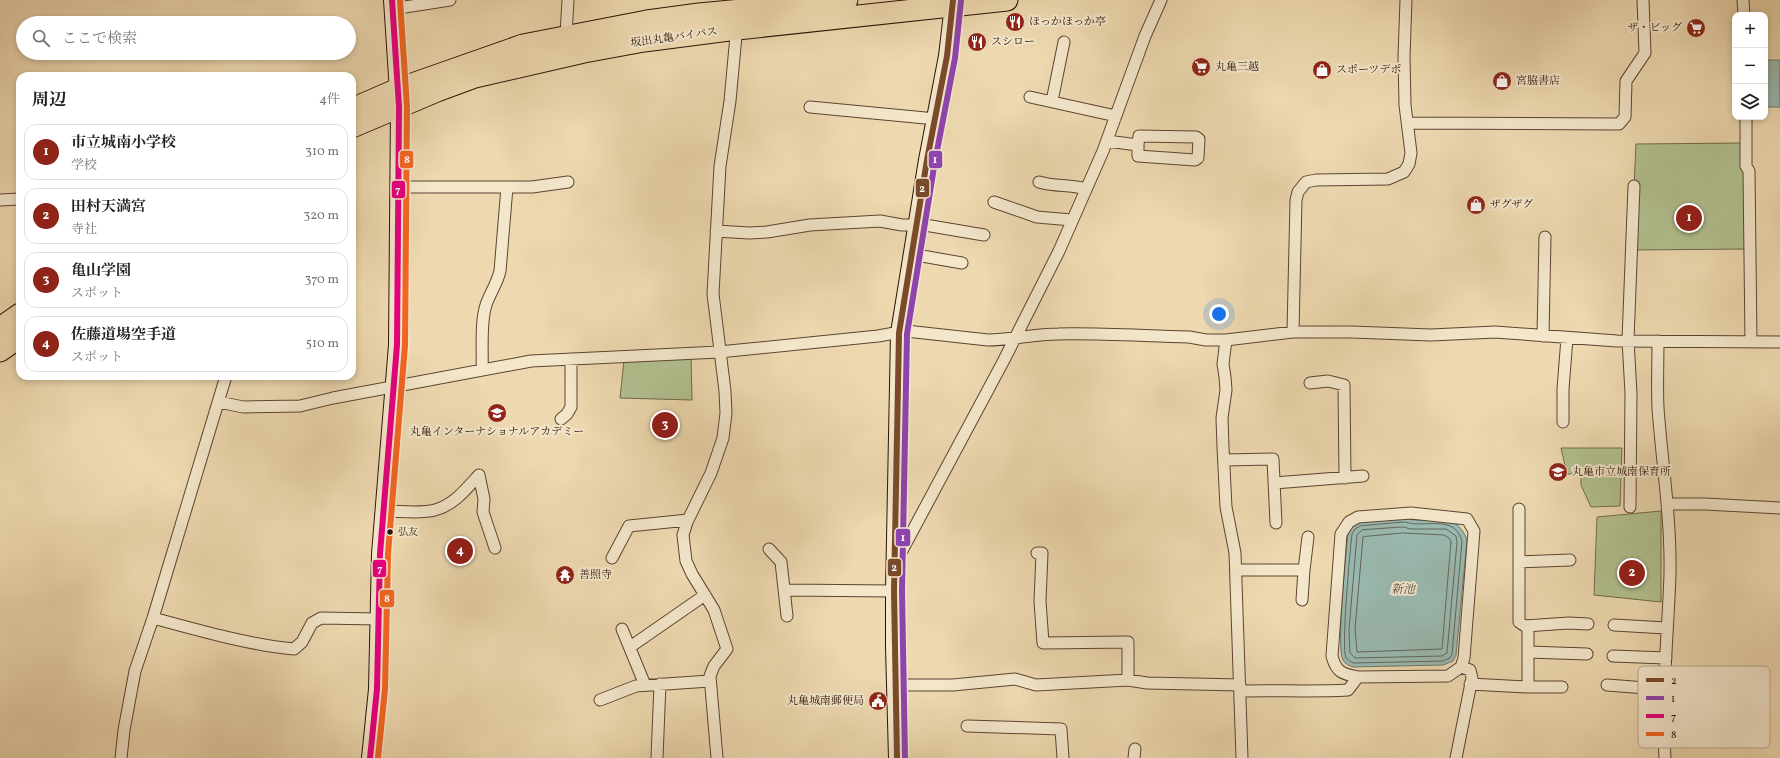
<!DOCTYPE html>
<html lang="ja">
<meta charset="utf-8">
<style>
:root{--surface:#fff;--page:#f6f6f6;--text:#202124;--muted:#757577;--line:#e0e0e0;--accent:#8f2418}
body{margin:0;font-family:Vollkorn,"Noto Serif JP",serif;background:var(--page);color:var(--text)}
.controls{position:absolute;right:12px;top:12px;display:grid;overflow:hidden;border-radius:8px;box-shadow:0 2px 6px #0003}
.controls button{width:36px;height:36px;display:grid;place-items:center;padding:0;border:0;border-bottom:1px solid var(--line);background:var(--surface);color:var(--text);font:20px sans-serif}
.you{position:absolute;left:1219px;top:314px;width:14px;height:14px;margin:-10px;border:3px solid #fff;border-radius:50%;background:#1a73e8;box-shadow:0 0 0 6px #1a73e833}
.badge{display:grid;place-items:center;width:26px;height:26px;border-radius:50%;background:var(--accent);color:#fff;font-size:13px;font-weight:700}
.pin{position:absolute;translate:-50% -50%;border:2px solid #fff;box-shadow:0 1px 4px #0006}
.list{margin:0;padding:0;list-style:none}
h2{display:flex;justify-content:space-between;align-items:center;height:52px;margin:0;padding:0 16px;font-size:17px}
h2 small{font-size:13px;font-weight:400;color:var(--muted)}
.list li{display:grid;grid-template-columns:26px 1fr auto;gap:12px;align-items:center;box-sizing:border-box;height:56px;margin:0 8px 8px;padding:0 8px;border:1px solid var(--line);border-radius:12px}
.list b{display:block;font-size:15px;white-space:nowrap}
.list p{margin:0;font-size:13px;white-space:nowrap;color:var(--muted)}
.list em{font-size:13px;font-style:normal;color:var(--muted)}
.icon{flex:none;width:22px;height:22px;fill:none;stroke:currentColor;stroke-width:2;stroke-linecap:round;stroke-linejoin:round}
.map{position:relative;flex:none;width:1780px;height:758px;overflow:hidden}
.search{position:absolute;background:var(--surface);box-shadow:0 2px 6px #0003;left:16px;top:16px;width:340px;height:44px;display:flex;align-items:center;gap:10px;box-sizing:border-box;padding:0 14px;border-radius:22px;color:var(--muted);font-size:15px}
.panel{position:absolute;background:var(--surface);box-shadow:0 2px 6px #0003;left:16px;top:72px;width:340px;height:308px;border-radius:12px}
.map>svg:first-child{display:block}
.green{fill:#b2c090;stroke:#6f6a4b}
.water{fill:#9ab9b0;stroke:#6e776c}
.lines{fill:none;stroke-linecap:round;stroke-linejoin:round}
.shore{stroke:#63665b;stroke-width:1}
.street-casing{stroke:#5c4430;stroke-width:13}
.secondary-casing{stroke:#2c1306;stroke-width:18}
.highway-casing{stroke:#2c1306;stroke-width:23}
.street{stroke:#f3e6cb;stroke-width:11}
.secondary{stroke:#f3e6cb;stroke-width:16}
.highway{stroke:#edd8af;stroke-width:21}
.bus-1-casing{stroke:#f3e6cb;stroke-width:9}
.bus-2-casing{stroke:#f3e6cb;stroke-width:9}
.bus-3-casing{stroke:#f3e6cb;stroke-width:9}
.bus-4-casing{stroke:#f3e6cb;stroke-width:9}
.bus-1{stroke:#7a4b2a;stroke-width:6}
.bus-2{stroke:#8e44ad;stroke-width:6}
.bus-3{stroke:#e5007d;stroke-width:6}
.bus-4{stroke:#f26522;stroke-width:6}
.bus-dot{fill:#2c1306;stroke:#f3e6cb;stroke-width:1.5}
.labels{text-anchor:middle;dominant-baseline:central;stroke-width:4;stroke-linejoin:round;paint-order:stroke}
.bus-label{font-size:10px;fill:#2c1306;stroke:#f3e6cb;text-anchor:start}
.poi-label{font-size:11px;fill:#2c1306;stroke:#f3e6cb;text-anchor:start}
.street-label{font-size:11px;fill:#2c1306;stroke:#f3e6cb}
.water-label{font-size:12px;font-style:italic;fill:#524d42;stroke:#f3e6cb}
.key{fill:#f3e6cb;stroke:#b7a790;stroke-width:1}
.key-label{font-size:11px;fill:#2c1306}
.line-badge{stroke:#f3e6cb;stroke-width:1.5}
.badge-label{font-size:11px;text-anchor:middle;font-weight:bold;fill:#fff}
</style>
<div class="map">
<svg width="1780" height="758" viewBox="0 0 1780 758">
<rect width="100%" height="100%" fill="#edd8af"/>
<filter id="stains"><feTurbulence type="fractalNoise" baseFrequency=".005" numOctaves="4"/><feColorMatrix values="0 0 0 0 .2 0 0 0 0 .09 0 0 0 0 .02 0 0 0 .5 -.17"/></filter>
<radialGradient id="worn" r=".72"><stop offset=".6" stop-color="#630" stop-opacity="0"/><stop offset="1" stop-color="#630" stop-opacity=".3"/></radialGradient>
<path class="green" d="M1743,143L1745,172L1746,249L1631,250L1636,144Z
M691,357L692,400L620,398L624,360Z
M1561,448H1622L1620,506L1591,507L1581,485V474H1567Z
M1661,511V602L1594,595L1597,517Z"/>
<path class="water" d="M1765,60H1780V107H1765Z
M1405,518C1428,526 1455,507 1467,540L1456,655L1453,661L1443,665L1353,667C1350,666 1345,664 1343,660C1336,649 1346,553 1348,533L1352,526L1358,522Z"/>
<g class="lines">
<path class="shore" d="M1405,522C1424,529 1454,513 1462,541L1452,654L1450,658L1443,661L1354,663C1351,662 1348,660 1346,658C1341,648 1350,551 1352,534L1355,529L1360,526Z
M1404,527L1410,529H1446L1456,536L1457,542L1447,653L1442,656L1355,658L1350,653L1349,630L1357,535L1362,530Z
M1403,533L1444,535L1449,538L1451,541L1442,649L1357,652L1355,629L1363,537Z"/>
<g class="street-casing">
<path id="street" d="M1743,0L1744,15
M392,9L450,0
M566,35L568,0
M1030,97L1116,116
M1052,101L1064,42
M810,107L936,119
M1746,117V166L1749,171L1751,342
M1408,123L1619,124L1625,117L1626,81L1645,53L1643,0
M1107,141L1138,145V156L1195,160L1198,158L1199,139L1196,137L1139,136L1138,145
M1039,182C1055,187 1070,184 1086,189
M399,187H532L568,182
M0,200L20,199
M994,202L1037,217L1072,220
M716,231L749,233L767,232L810,225L880,221L902,225H925L984,235
M911,254L962,263
M1293,332L1296,200L1298,192L1306,182L1316,180L1388,179L1404,172L1409,164L1411,153L1405,105L1404,57L1406,0
M1543,336L1545,237
M1226,340L1223,364L1225,377L1226,390L1222,418L1223,447L1226,507L1235,553L1242,758
M1658,341C1658,363 1657,386 1658,408C1662,463 1671,518 1670,574C1668,635 1661,697 1665,758
M482,370C483,351 480,323 486,305C490,293 497,284 500,271L507,187
M1310,383L1328,381L1344,385L1345,478
M219,402L243,407L300,406L333,398L531,361L719,352L878,336L906,331L988,340C1011,340 1034,334 1058,334C1101,333 1145,336 1189,337L1206,340H1226L1293,332H1352L1431,335L1495,332L1617,341L1780,342
M561,419L567,414L571,407V359
M1563,422V389L1567,338
M1224,460L1273,459L1276,523
M1274,483L1363,476
M1668,504H1705L1780,508
M1630,507L1631,393L1628,340L1634,186
M385,511C401,511 420,514 435,510C454,505 466,489 479,475L484,499L483,512L495,548
M769,549L781,562L787,616
M1037,553H1042L1040,601L1043,643L1128,642V680
M612,558L629,526L688,520
M897,560L1004,360L1059,251L1103,151L1145,36L1161,0
M1519,562L1570,560
M1236,570H1304L1308,537
M784,590L894,591
M1302,600L1304,570
M153,618C198,630 249,645 294,649L302,642L312,623L321,618L379,619
M1614,625L1666,628
M1525,626L1569,623L1588,624
M622,629L645,685
M630,647L705,595
M1528,652L1587,654
M1613,656L1666,658
M1470,684L1528,687V628L1519,622V509
M896,685H953L1015,679L1036,685L1128,680L1147,683L1240,685
M1607,685L1672,690L1681,688L1728,692
M1528,687H1562
M1241,691C1276,690 1312,692 1348,690L1358,677L1448,676L1461,667L1464,658L1474,531L1467,519L1411,513L1358,517L1349,522L1341,534L1332,656C1336,672 1342,674 1358,677
M600,700L636,686L710,681
M967,726L1061,729L1063,758
M1664,729L1722,741
M121,758L124,730L135,671L153,618L226,376
M657,758L660,684
M717,758L710,676L714,666L727,649L714,610L692,574L686,561L683,535L687,522L711,473L723,438L726,413L725,391L713,294L720,166L730,101L737,25
M1134,758L1135,749
M1456,758L1472,678L1470,670L1461,667"/>
</g>
<g class="secondary-casing">
<path id="secondary" d="M370,758L377,689L380,554L397,345L399,107L392,0
M897,758L894,647V591L899,333L927,160L947,56L953,5"/>
</g>
<g class="highway-casing">
<path id="highway" d="M352,109L398,89L523,45L647,21L699,14L847,0
M352,127L437,91L475,77L584,52L644,41L737,29L1007,0
M0,328L20,314
M0,351L20,337"/>
</g>
<use href="#street" class="street"/>
<use href="#secondary" class="secondary"/>
<use href="#highway" class="highway"/>
<g class="bus-1-casing">
<path id="bus-1" d="M897,758L894,591L899,333L927,160L947,56L953,0"/>
</g>
<g class="bus-2-casing">
<path id="bus-2" d="M905,758L902,591L907,334L935,161L955,58L961,1"/>
</g>
<g class="bus-3-casing">
<path id="bus-3" d="M370,758L377,689L380,554L397,345L399,107L392,0"/>
</g>
<g class="bus-4-casing">
<path id="bus-4" d="M378,758L385,689L388,554L405,345L407,107L400,0"/>
</g>
<use href="#bus-1" class="bus-1"/>
<use href="#bus-2" class="bus-2"/>
<use href="#bus-3" class="bus-3"/>
<use href="#bus-4" class="bus-4"/>
</g>
<defs>
<g id="restaurant-disc" transform="scale(1)"><circle r="9.5" fill="#8f2418" stroke="#f3e6cb"/><path d="M-5-6h1v4h1v-4h1v4h1v-4h1v5L-1.5 .5V6h-2V.5L-5-1ZM5-6V6H3V1.5H1.5Q1.5-4 5-6Z" fill="#fff"/></g>
<g id="supermarket-disc" transform="scale(1)"><circle r="9.5" fill="#8f2418" stroke="#f3e6cb"/><path d="M-6-5.5h2.5l.6 2H6L4.5 2H-2.5L-4.4-4H-6ZM-1.5 3.2a1.3 1.3 0 1 0 .1 0ZM3 3.2a1.3 1.3 0 1 0 .1 0Z" fill="#fff"/></g>
<g id="shop-disc" transform="scale(1)"><circle r="9.5" fill="#8f2418" stroke="#f3e6cb"/><path d="M-5-2.5h2.3a2.7 3.5 0 0 1 5.4 0H5L5.5 6h-11ZM-1.5-2.5h3a1.5 2.3 0 0 0-3 0Z" fill="#fff"/></g>
<g id="school-disc" transform="scale(1)"><circle r="9.5" fill="#8f2418" stroke="#f3e6cb"/><path d="M0-5L7-2L0 1L-7-2ZM-4 1L0 2.5L4 1V4Q0 6-4 4Z" fill="#fff"/></g>
<g id="temple-disc" transform="scale(1)"><circle r="9.5" fill="#8f2418" stroke="#f3e6cb"/><path d="M0-6L5-2H3V0L6.5 2.5H4V6H1.5V3h-3V6H-4V2.5H-6.5L-3 0V-2H-5Z" fill="#fff"/></g>
<g id="civic-disc" transform="scale(1)"><circle r="9.5" fill="#8f2418" stroke="#f3e6cb"/><path d="M-.6-6.5H3V-4.5H.6V-3L4-1V1h2V6H-6V1h2V-1L-.6-3ZM-1.2 2.5V6h2.4V2.5Z" fill="#fff"/></g>
</defs>
<g fill-rule="evenodd">
<use href="#restaurant-disc" x="1015" y="22"/>
<use href="#supermarket-disc" x="1696" y="28"/>
<use href="#restaurant-disc" x="977" y="42"/>
<use href="#supermarket-disc" x="1201" y="67"/>
<use href="#shop-disc" x="1322" y="70"/>
<use href="#shop-disc" x="1502" y="81"/>
<use href="#shop-disc" x="1476" y="205"/>
<use href="#school-disc" x="497" y="413"/>
<use href="#school-disc" x="1558" y="472"/>
<use href="#temple-disc" x="565" y="575"/>
<use href="#civic-disc" x="878" y="701"/>
</g>
<circle class="bus-dot" cx="390" cy="532" r="3.5"/>
<g class="labels">
<g class="bus-label">
<text x="398" y="532">弘友</text>
</g>
<g class="poi-label">
<text x="1029" y="22">ほっかほっか亭</text>
<text x="1682" y="28" text-anchor="end">ザ・ビッグ</text>
<text x="991" y="42">スシロー</text>
<text x="1215" y="67">丸亀三越</text>
<text x="1336" y="70">スポーツデポ</text>
<text x="1516" y="81">宮脇書店</text>
<text x="1490" y="205">ザグザグ</text>
<text x="497" y="432" text-anchor="middle">丸亀インターナショナルアカデミー</text>
<text x="1572" y="472">丸亀市立城南保育所</text>
<text x="579" y="575">善照寺</text>
<text x="864" y="701" text-anchor="end">丸亀城南郵便局</text>
</g>
<g class="street-label">
<text transform="translate(674 38) rotate(-8)">坂出丸亀バイパス</text>
</g>
<g class="water-label">
<text x="1403" y="590">新池</text>
</g>
</g>
<rect x="1638" y="666" width="132" height="82" rx="6" class="key"/>
<rect x="1646" y="678" width="18" height="4" fill="#7a4b2a"/>
<rect x="1646" y="696" width="18" height="4" fill="#8e44ad"/>
<rect x="1646" y="714" width="18" height="4" fill="#e5007d"/>
<rect x="1646" y="732" width="18" height="4" fill="#f26522"/>
<g class="key-label">
<text x="1671" y="684">2</text>
<text x="1671" y="702">1</text>
<text x="1671" y="720">7</text>
<text x="1671" y="738">8</text>
</g>
<g class="line-badge">
<rect x="928" y="150" width="15" height="19" rx="4" fill="#8e44ad"/>
<rect x="399" y="150" width="15" height="19" rx="4" fill="#f26522"/>
<rect x="915" y="178" width="15" height="20" rx="4" fill="#7a4b2a"/>
<rect x="391" y="180" width="15" height="19" rx="4" fill="#e5007d"/>
<rect x="895" y="528" width="16" height="19" rx="4" fill="#8e44ad"/>
<rect x="887" y="558" width="15" height="19" rx="4" fill="#7a4b2a"/>
<rect x="372" y="559" width="15" height="19" rx="4" fill="#e5007d"/>
<rect x="379" y="589" width="16" height="19" rx="4" fill="#f26522"/>
</g>
<g class="badge-label">
<text x="935" y="163">1</text>
<text x="407" y="163">8</text>
<text x="922" y="192">2</text>
<text x="398" y="193">7</text>
<text x="903" y="541">1</text>
<text x="894" y="571">2</text>
<text x="380" y="572">7</text>
<text x="387" y="602">8</text>
</g>
<rect width="100%" height="100%" filter="url(#stains)"/>
<rect width="100%" height="100%" fill="url(#worn)"/>
</svg>
<div class="controls">
<button>+</button>
<button>−</button>
<button><svg class="icon" aria-label="layers" viewBox="0 0 24 24"><path d="M12 4l9 5-9 5-9-5zM3 14l9 5 9-5"/></svg></button>
</div>
<div class="you"></div>
<div class="pin badge" style="left:1689px;top:218px">1</div>
<div class="pin badge" style="left:1632px;top:573px">2</div>
<div class="pin badge" style="left:665px;top:425px">3</div>
<div class="pin badge" style="left:460px;top:551px">4</div>
<div class="search"><svg class="icon" aria-label="search" viewBox="0 0 24 24"><circle cx="10" cy="10" r="6"/><path d="M15 15l6 6"/></svg>ここで検索</div>
<section class="panel">
<h2>周辺<small>4件</small></h2>
<ul class="list">
<li><span class="badge">1</span><div><b>市立城南小学校</b><p>学校</p></div><em>310 m</em></li>
<li><span class="badge">2</span><div><b>田村天満宮</b><p>寺社</p></div><em>320 m</em></li>
<li><span class="badge">3</span><div><b>亀山学園</b><p>スポット</p></div><em>370 m</em></li>
<li><span class="badge">4</span><div><b>佐藤道場空手道</b><p>スポット</p></div><em>510 m</em></li>
</ul>
</section>
</div>
